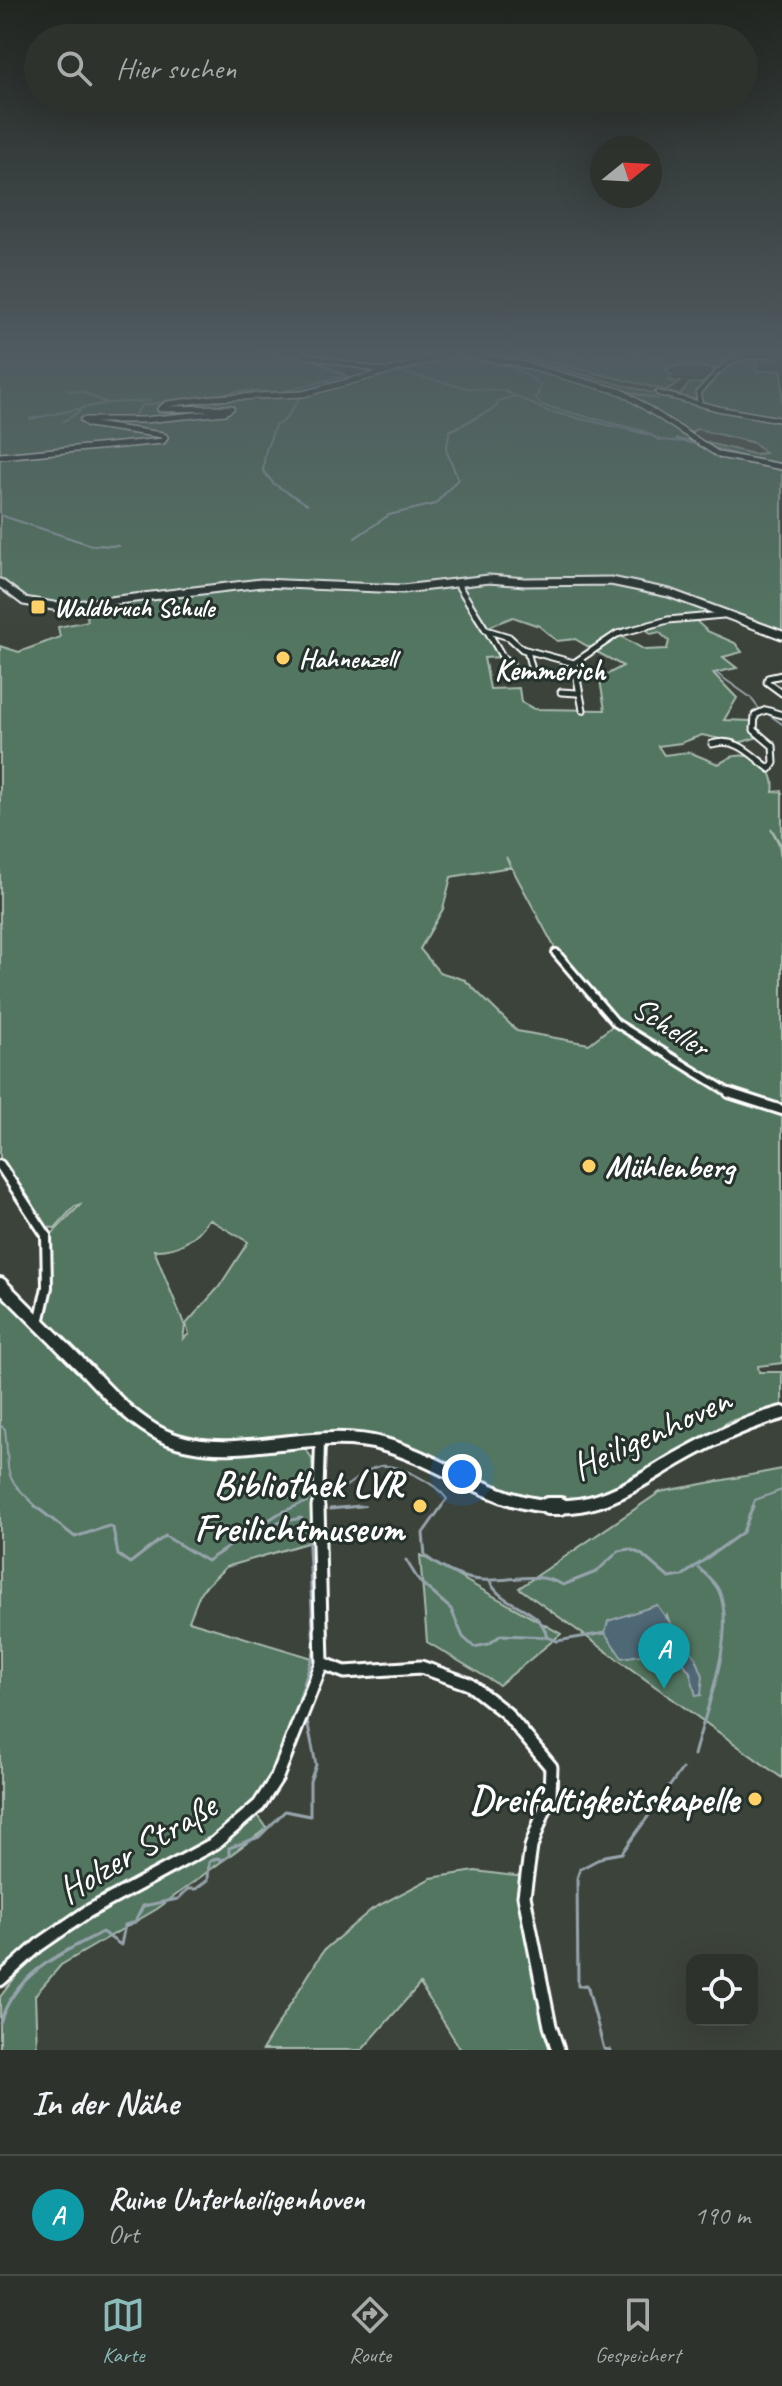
<!DOCTYPE html>
<html lang="de">
<meta charset="utf-8">
<style>
:root{--surface:#2d322c;--page:#393e38;--text:#f1f3f6;--muted:#a7aaa9;--line:#484d48;--accent:#8bbbb9}
body{margin:0;font-family:Caveat,sans-serif;background:var(--page);color:var(--text)}
.controls{position:absolute;right:24px;bottom:24px;display:grid;overflow:hidden;border-radius:16px;box-shadow:0 8px 32px #0002}
.controls button{width:72px;height:72px;display:grid;place-items:center;padding:0;border:0;border-bottom:2px solid var(--line);background:var(--surface);color:var(--text);font:40px sans-serif}
.compass{position:absolute;left:590px;top:136px;width:72px;height:72px;border-radius:50%;background:var(--surface);box-shadow:0 8px 32px #0002;rotate:72deg}
.you{position:absolute;left:462px;top:1474px;width:28px;height:28px;margin:-20px;border:6px solid #fff;border-radius:50%;background:#1a73e8;box-shadow:0 0 0 12px #1a73e833}
.badge{display:grid;place-items:center;width:52px;height:52px;border-radius:50%;background:var(--accent);color:#fff;font-size:26px;font-weight:700}
.pin{position:absolute;translate:-50% -66px;filter:drop-shadow(0 2px 4px #0008)}
.pin::after{content:'';position:absolute;top:42px;width:28px;height:24px;background:inherit;clip-path:polygon(0 0,100% 0,50% 100%)}
.list{margin:0;padding:0;list-style:none}
h2{display:flex;justify-content:space-between;align-items:center;height:104px;margin:0;padding:0 32px;font-size:34px}
h2 small{font-size:26px;font-weight:400;color:var(--muted)}
.list li{display:grid;grid-template-columns:52px 1fr auto;gap:24px;align-items:center;box-sizing:border-box;height:120px;padding:0 32px;border-top:2px solid var(--line)}
.list b{display:block;font-size:30px;white-space:nowrap}
.list p{margin:0;font-size:26px;white-space:nowrap;color:var(--muted)}
.list em{font-size:26px;font-style:normal;color:var(--muted)}
.icon{flex:none;width:44px;height:44px;fill:none;stroke:currentColor;stroke-width:2;stroke-linecap:round;stroke-linejoin:round}
.map{position:relative;flex:none;width:782px;height:2050px;overflow:hidden}
.search{position:absolute;background:var(--surface);box-shadow:0 8px 32px #0002;left:24px;right:24px;top:24px;height:88px;display:flex;align-items:center;gap:20px;box-sizing:border-box;padding:0 28px;border-radius:44px;color:var(--muted);font-size:30px}
.sheet{height:224px;background:var(--surface)}
nav{display:flex;justify-content:space-around;align-items:center;box-sizing:border-box;height:112px;border-top:2px solid var(--line);background:var(--surface);font-size:22px;color:var(--muted)}
nav a{display:grid;justify-items:center;gap:4px}
nav .on{color:var(--accent)}
.map>svg:first-child{display:block}
.built{fill:#4b4e43}
.green{fill:#537660;stroke:#a9bab0;stroke-width:2;fill-rule:evenodd}
.water{fill:#506874;stroke:#96a4ac;stroke-width:2}
.lines{fill:none;stroke-linecap:round;stroke-linejoin:round}
.stream-far1{stroke:#96a4ac;stroke-width:2}
.stream{stroke:#96a4ac;stroke-width:3}
.street-far4-casing{stroke:#fff;stroke-width:7}
.street-far3-casing{stroke:#fff;stroke-width:9}
.street-far2-casing{stroke:#fff;stroke-width:12}
.street-far1-casing{stroke:#fff;stroke-width:14}
.street-casing{stroke:#fff;stroke-width:17}
.secondary-far3-casing{stroke:#fff;stroke-width:8}
.secondary-far2-casing{stroke:#fff;stroke-width:11}
.secondary-far1-casing{stroke:#fff;stroke-width:18}
.secondary-casing{stroke:#fff;stroke-width:22}
.street-far4{stroke:#26332d;stroke-width:4}
.street-far3{stroke:#26332d;stroke-width:5}
.street-far2{stroke:#26332d;stroke-width:6}
.street-far1{stroke:#26332d;stroke-width:8}
.street{stroke:#26332d;stroke-width:11}
.secondary-far3{stroke:#26332d;stroke-width:5}
.secondary-far2{stroke:#26332d;stroke-width:7}
.secondary-far1{stroke:#26332d;stroke-width:12}
.secondary{stroke:#26332d;stroke-width:16}
.poi-dot{fill:#ffd166;stroke:#26332d;stroke-width:3}
.labels{text-anchor:middle;dominant-baseline:central;stroke-width:6;stroke-linejoin:round;paint-order:stroke}
.far-poi-label{font-size:26px;font-weight:bold;fill:#fff;stroke:#26332d;text-anchor:start}
.far-quarter-label{font-size:30px;font-weight:bold;fill:#fff;stroke:#26332d}
.street-label{font-size:32px;fill:#fff;stroke:#26332d}
.poi-label{font-size:32px;font-weight:bold;fill:#fff;stroke:#26332d;text-anchor:start}
.near-street-label{font-size:38px;fill:#fff;stroke:#26332d}
.near-poi-label{font-size:38px;font-weight:bold;fill:#fff;stroke:#26332d;text-anchor:end}
</style>
<div class="map">
<svg width="782" height="2050" viewBox="0 0 782 2050">
<rect width="100%" height="100%" fill="#3c433a"/>
<filter id="ink" filterUnits="userSpaceOnUse"><feTurbulence type="fractalNoise" baseFrequency=".0125" numOctaves="2"/><feDisplacementMap in="SourceGraphic" scale="16" xChannelSelector="R" yChannelSelector="G"/><feConvolveMatrix kernelMatrix="1 2 1 2 8 2 1 2 1" color-interpolation-filters="sRGB"/></filter>
<g filter="url(#ink)">
<path class="built" d="M527,358L627,379L662,388L652,393L525,360Z
M697,429L754,443L766,453L754,454L699,441L689,434Z"/>
<path class="green" d="M0,355H321L314,359L353,380L454,355L498,360L621,393L694,442L676,439L695,444L719,456L782,468V634L720,615L692,617L707,631L735,643L742,652L723,657L737,668L713,673L737,698L724,720L753,721L758,737L739,743L702,735L681,743L658,746L664,755L689,752L718,764C725,761 730,756 736,756C758,753 777,771 773,792L782,791V854L781,845L771,828L779,844L782,868V1107L736,1094L617,1022L557,952L506,857L511,867L451,877L443,909L420,949L439,972L465,980L517,1031L589,1044L615,1024L724,1092L782,1112V1363L758,1366L759,1372H782V1408L729,1421L671,1459L597,1496L560,1503L513,1500L383,1437L315,1434L232,1444L180,1438L141,1418L42,1322L47,1239L80,1205L75,1206L55,1228L43,1227L0,1162V646L19,652L60,637L58,627L88,621L84,606L25,600L0,581ZM513,617L539,626L557,641L575,639L594,650L606,639L595,651L623,666L608,674H599L605,710L534,709L521,702L519,688L490,689L484,658L502,657L485,628ZM643,626L651,634L659,632L669,641L667,649L645,650L617,634ZM209,1219L248,1242L219,1287L186,1324L189,1334L183,1339L185,1326L154,1250C179,1251 196,1239 209,1219Z
M481,355H764L742,357L758,362L755,371L782,370V466L722,454L699,441L754,454L765,453L754,443L697,429L689,434L621,391L659,399ZM526,359L546,361L661,389L652,393ZM733,359L710,384L690,383L680,395L664,391L681,382L670,381L672,375L665,370L681,365L720,370Z
M0,1292L135,1424L184,1448L303,1446L312,1458L317,1540L226,1567L201,1591L189,1621L319,1660C301,1706 284,1774 249,1809C227,1831 199,1845 172,1860C110,1894 44,1928 0,1986Z
M782,1469V1778L519,1588L660,1492ZM667,1616L701,1695H696L690,1672L681,1660L653,1653Z
M420,1555L561,1634L499,1685L427,1642Z
M254,1810L267,1828L157,1909L61,1965L35,1995L37,2050H0V1997L20,1971L57,1936L226,1835Z
M475,1871L524,1877L555,2050H461L420,1984L362,2050H262L324,1950L372,1909L431,1878Z"/>
<path class="water" d="M657,1605L696,1658L703,1676L701,1695L696,1696L690,1672L681,1660L653,1653L622,1658L605,1633L608,1621Z"/>
<g class="lines">
<path class="stream-far1" d="M325,355L330,357
M457,357L476,359
M490,361L513,367L541,385L536,399L541,405L643,431L660,440L697,443
M395,371L472,389L502,390L547,411L646,434
M67,390L83,392L106,403
M301,391L344,380
M300,397L285,420L275,426L265,453L263,471L274,484L307,504
M194,398L238,391L281,392L340,377L348,379
M133,417L141,406L168,401
M30,419L107,403L150,401
M64,421L80,411
M711,447L747,458
M753,459L782,464
M0,515L91,545L119,546
M355,538L389,515L435,504L458,479L446,450L450,431L493,409L498,405L497,401L516,396
M716,673L750,697L760,710
M767,713L782,724
M0,1425L5,1429C11,1480 0,1472 38,1508
M328,1497C368,1477 370,1451 417,1476C429,1482 439,1488 447,1499L440,1508
M291,1508L307,1502
M336,1508L365,1506
M752,1508L755,1500L782,1490"/>
<path class="stream" d="M35,1506L75,1537L109,1526L113,1528L118,1555L130,1563L165,1536L207,1561L278,1514L296,1506
M442,1506L423,1533L425,1556C442,1569 461,1579 482,1580C511,1582 536,1570 563,1585L596,1572L619,1551L629,1549L641,1554L669,1578L682,1576L743,1532L753,1506
M330,1509L360,1506
M259,1527L301,1518L308,1527L314,1651L299,1701
M406,1560L419,1581L451,1609L463,1637L474,1647L489,1644L501,1635L547,1637
M490,1582C504,1609 540,1605 547,1637L557,1641L605,1633
M694,1755C705,1712 737,1634 719,1591C715,1582 706,1575 699,1568
M0,2023C15,1973 59,1955 102,1932L121,1945L125,1925L135,1922L143,1906L178,1899L188,1889H196L208,1880L209,1862L217,1858L223,1860L229,1856V1848L259,1837L285,1811L310,1816V1781L316,1765L307,1720
M610,2050L604,2049L587,1985L578,1986L577,1878L580,1869L605,1856L622,1853L682,1769"/>
<g class="street-far4-casing">
<path id="street-far4" d="M305,355L388,372
M658,393L720,409L782,420
M700,404L698,393C729,360 729,356 775,355"/>
</g>
<g class="street-far3-casing">
<path id="street-far3" d="M456,582L486,630L509,637L522,649L574,663L617,634L668,620L723,615
M487,630L503,658L511,663
M527,651L533,674
M574,663L583,710
M782,675L768,678L767,682L782,693
M561,692L577,693
M712,744C737,736 752,756 770,769L774,763L773,746L754,730L755,715L766,710L782,715"/>
</g>
<g class="street-far2-casing">
<path id="street-far2" d="M556,953L616,1023L733,1095"/>
</g>
<g class="street-far1-casing">
<path id="street-far1" d="M729,1093L782,1110
M0,1165L46,1235L47,1287L39,1323
M318,1508L320,1442"/>
</g>
<g class="street-casing">
<path id="street" d="M322,1663L345,1672L421,1667L469,1684L506,1713L551,1767L550,1794L531,1847L524,1896L550,2026L558,2050
M0,1980L39,1945L87,1912L215,1843L259,1805L277,1777L322,1663L318,1506"/>
</g>
<g class="secondary-far3-casing">
<path id="secondary-far3" d="M469,355L516,363L622,392L719,455L782,467
M0,456L163,441L165,437L162,435L88,424L83,420H144L225,412L231,408L160,409L167,404L214,398L303,394L448,355"/>
</g>
<g class="secondary-far2-casing">
<path id="secondary-far2" d="M0,583L24,601L59,607L261,583L403,589L489,579L525,582L611,581L669,593L782,635"/>
</g>
<g class="secondary-far1-casing">
<path id="secondary-far1" d="M0,1284C29,1313 57,1341 86,1370C109,1394 132,1421 164,1436C186,1446 211,1448 235,1447C284,1445 337,1431 385,1445C452,1464 505,1516 579,1505C615,1500 646,1477 677,1459C711,1440 744,1423 782,1413"/>
</g>
<g class="secondary-casing">
<path id="secondary" d="M548,1506H560"/>
</g>
<use href="#street-far4" class="street-far4"/>
<use href="#street-far3" class="street-far3"/>
<use href="#street-far2" class="street-far2"/>
<use href="#street-far1" class="street-far1"/>
<use href="#street" class="street"/>
<use href="#secondary-far3" class="secondary-far3"/>
<use href="#secondary-far2" class="secondary-far2"/>
<use href="#secondary-far1" class="secondary-far1"/>
<use href="#secondary" class="secondary"/>
</g>
</g>
<linearGradient id="sky" x2="0" y2="1"><stop stop-color="#212520"/><stop offset="0.55" stop-color="#505b60"/><stop offset="1" stop-color="#505b60" stop-opacity="0"/></linearGradient>
<rect width="782" height="642" fill="url(#sky)"/>
<g class="poi-dot">
<rect x="30" y="599" width="16" height="16" rx="4"/>
<circle cx="283" cy="658" r="8"/>
<circle cx="589" cy="1166" r="8"/>
<circle cx="420" cy="1506" r="8"/>
<circle cx="755" cy="1799" r="8"/>
</g>
<g class="labels">
<g class="far-poi-label">
<text x="54" y="607">Waldbruch Schule</text>
<text x="299" y="658">Hahnenzell</text>
</g>
<g class="far-quarter-label">
<text x="550" y="670">Kemmerich</text>
</g>
<g class="street-label">
<text transform="translate(671 1027) rotate(33)">Scheller</text>
</g>
<g class="poi-label">
<text x="605" y="1166">Mühlenberg</text>
</g>
<g class="near-street-label">
<text transform="translate(651 1433) rotate(-25)">Heiligenhoven</text>
<text transform="translate(137 1848) rotate(-31)">Holzer Straße</text>
</g>
<g class="near-poi-label">
<text x="404" y="1484">Bibliothek LVR<tspan x="404" dy="44">Freilichtmuseum</tspan></text>
<text x="739" y="1799">Dreifaltigkeitskapelle</text>
</g>
</g>
</svg>
<div class="controls">
<button><svg class="icon" aria-label="locate" viewBox="0 0 24 24"><circle cx="12" cy="12" r="6"/><path d="M12 2v4M12 18v4M2 12h4M18 12h4"/></svg></button>
</div>
<svg class="compass" viewBox="-18 -18 36 36"><path d="M0-13l5 13h-10z" fill="#e53935"/><path d="M0 13l5-13h-10z" fill="#a7aaa9"/></svg>
<div class="you"></div>
<div class="pin badge" style="left:664px;top:1689px;background:#0f9aa8">A</div>
<div class="search"><svg class="icon" aria-label="search" viewBox="0 0 24 24"><circle cx="10" cy="10" r="6"/><path d="M15 15l6 6"/></svg>Hier suchen</div>
</div>
<section class="sheet">
<h2>In der Nähe<small></small></h2>
<ul class="list">
<li><span class="badge" style="background:#0f9aa8">A</span><div><b>Ruine Unterheiligenhoven</b><p>Ort</p></div><em>190 m</em></li>
</ul>
</section>
<nav>
<a class="on"><svg class="icon" aria-label="map" viewBox="0 0 24 24"><path d="M3 6l6-2 6 2 6-2v14l-6 2-6-2-6 2zM9 4v14M15 6v14"/></svg>Karte</a>
<a><svg class="icon" aria-label="directions" viewBox="0 0 24 24"><path d="M12 3l9 9-9 9-9-9zM9 14v-3h6M13 9l2 2-2 2"/></svg>Route</a>
<a><svg class="icon" aria-label="saved" viewBox="0 0 24 24"><path d="M7 4h10v16l-5-4-5 4z"/></svg>Gespeichert</a>
</nav>
